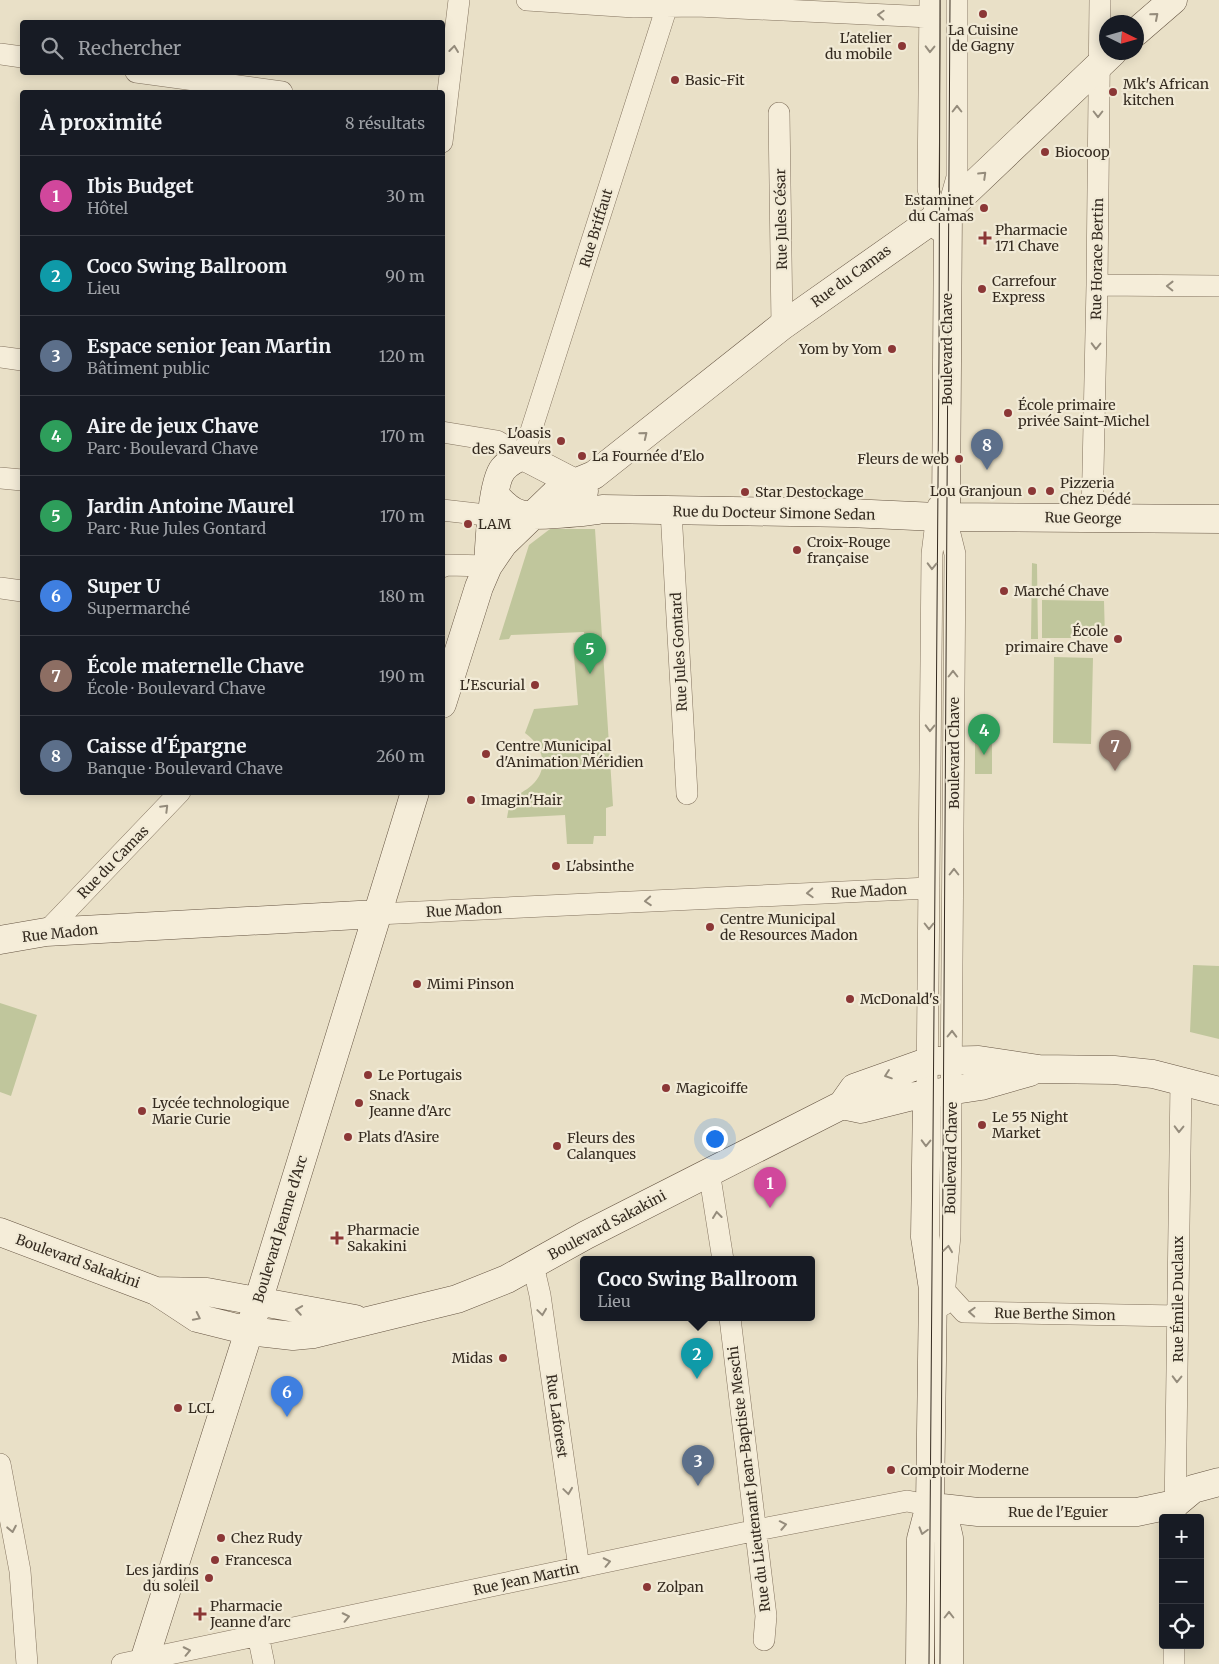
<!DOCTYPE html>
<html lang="fr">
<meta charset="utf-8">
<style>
:root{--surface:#171b24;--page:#20242c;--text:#f1f3f6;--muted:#9ea1a6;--line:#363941;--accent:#c39ea0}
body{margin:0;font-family:Merriweather,serif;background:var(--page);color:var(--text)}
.controls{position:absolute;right:15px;bottom:15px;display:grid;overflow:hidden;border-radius:5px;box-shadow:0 2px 12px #0003}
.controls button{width:45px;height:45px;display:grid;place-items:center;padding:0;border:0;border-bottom:1px solid var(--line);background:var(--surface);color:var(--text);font:25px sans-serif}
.compass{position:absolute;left:1099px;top:15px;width:45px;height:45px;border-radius:50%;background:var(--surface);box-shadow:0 2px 12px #0003;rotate:95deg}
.you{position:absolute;left:714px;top:1138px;width:18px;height:18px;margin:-12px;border:4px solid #fff;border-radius:50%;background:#1a73e8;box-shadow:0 0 0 8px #1a73e833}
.badge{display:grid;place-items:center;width:32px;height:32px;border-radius:50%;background:var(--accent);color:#fff;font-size:16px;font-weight:700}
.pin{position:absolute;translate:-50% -41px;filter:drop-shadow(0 1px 2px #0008)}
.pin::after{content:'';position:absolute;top:26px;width:18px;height:15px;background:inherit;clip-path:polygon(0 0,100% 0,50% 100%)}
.popup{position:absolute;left:580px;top:1256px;width:235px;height:65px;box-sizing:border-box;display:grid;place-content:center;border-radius:5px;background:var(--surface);filter:drop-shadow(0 1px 4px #0005);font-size:16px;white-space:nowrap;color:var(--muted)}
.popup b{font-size:19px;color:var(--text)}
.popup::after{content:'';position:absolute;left:50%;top:100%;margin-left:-10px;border:10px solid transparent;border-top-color:var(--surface)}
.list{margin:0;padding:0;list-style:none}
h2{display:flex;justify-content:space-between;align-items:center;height:65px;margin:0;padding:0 20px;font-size:21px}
h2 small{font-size:16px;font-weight:400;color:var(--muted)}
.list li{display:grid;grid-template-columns:32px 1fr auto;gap:15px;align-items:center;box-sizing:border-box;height:80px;padding:0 20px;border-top:1px solid var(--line)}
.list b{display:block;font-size:19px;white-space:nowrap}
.list p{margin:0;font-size:16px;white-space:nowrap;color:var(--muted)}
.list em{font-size:16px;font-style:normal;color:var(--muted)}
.icon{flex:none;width:28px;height:28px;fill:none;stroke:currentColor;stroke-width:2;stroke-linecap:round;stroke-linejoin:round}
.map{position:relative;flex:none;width:1219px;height:1664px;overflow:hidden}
.search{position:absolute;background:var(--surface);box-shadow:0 2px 12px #0003;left:20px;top:20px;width:425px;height:55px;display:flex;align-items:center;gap:12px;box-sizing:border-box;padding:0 18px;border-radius:5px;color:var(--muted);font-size:19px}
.panel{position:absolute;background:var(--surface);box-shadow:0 2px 12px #0003;left:20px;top:90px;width:425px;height:705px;border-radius:5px}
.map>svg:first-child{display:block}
.green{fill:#c0c69c}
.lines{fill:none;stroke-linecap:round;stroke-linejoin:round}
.street-casing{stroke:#83735f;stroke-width:22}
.secondary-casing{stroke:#655442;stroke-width:29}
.street{stroke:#f5edd9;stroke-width:21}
.secondary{stroke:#f5edd9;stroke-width:28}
.tram{stroke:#352b20;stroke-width:1}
.oneway{stroke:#958c7c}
.poi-dot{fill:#8b3736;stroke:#f1ead6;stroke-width:2}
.labels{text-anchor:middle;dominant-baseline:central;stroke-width:4.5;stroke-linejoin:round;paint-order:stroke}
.poi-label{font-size:14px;fill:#352b20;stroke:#f1ead6;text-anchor:start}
.street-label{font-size:14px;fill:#352b20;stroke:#f1ead6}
</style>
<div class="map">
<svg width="1219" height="1664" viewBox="0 0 1219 1664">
<rect width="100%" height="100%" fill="#e9e0c7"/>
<path class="green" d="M550,529H595L613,806L606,808V836H594L593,844H567L565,815L507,818C508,812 509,805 513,800C518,793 526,791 532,785C550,768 543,746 525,733L534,709L578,705L573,643L585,642L584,632L511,635L509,639L499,640L529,545Z
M1032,563L1037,564L1038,639H1031Z
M1042,600L1104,601L1105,638H1042Z
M1054,657L1093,658L1091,744L1053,743Z
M975,736H992V774H975Z
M1193,965L1219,966V1039L1190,1032Z
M0,1003L37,1015L11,1096L0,1092Z"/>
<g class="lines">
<g class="street-casing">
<path id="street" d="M527,0L634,7L697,6L930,17
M930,0L928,189L938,216V230
M0,54L22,57
M136,72L282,92
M779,113L782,326
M442,142L459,0
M948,209L957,177V0
M1097,285L1219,286
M0,357L22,360
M442,432L497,441L523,456L669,0
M0,478L22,480
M442,510L477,514
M671,511L687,794
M1092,518L1097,285L1100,0
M442,567L447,565L488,566
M0,588L22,591
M377,914L929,888
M46,932L180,792
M927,1094L932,554L938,506
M709,1171L723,1260
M533,1265L540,1295L579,1568
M943,1289L964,1312L1178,1316
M943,1305L950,1236L955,554L946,518
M730,1318L766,1616L764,1640
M0,1464L20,1571L27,1664
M1175,1515L1181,1081
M258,1635L264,1664
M122,1664L757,1530L907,1501L942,1508V1505
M1174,1664V1645"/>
</g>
<g class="secondary-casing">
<path id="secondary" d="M1136,32L1173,0
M496,496C503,504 510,511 520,514C530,517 591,512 602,509L849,513L937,517L1219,519
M946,518L948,209
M488,566C489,546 492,482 503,469C509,462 515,459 523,456L577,484L584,491
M442,704L479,587L488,566L503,544L560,489L594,475L782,326L948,209L1113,52
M0,940L46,932L377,914
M842,1105L861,1109L909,1097L981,1086L1030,1072
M0,1232L156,1291L197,1318L249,1331L293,1336L314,1334L457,1299L507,1279L586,1235L842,1105L854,1088L927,1062L934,1061L979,1060L1039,1069L1114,1070L1153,1074L1219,1091
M156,1291L207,1292L355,1319
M143,1664L249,1331L415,792
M920,1664L921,1539L930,1505L933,1289L925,1237L927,1094
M949,1664V1538L942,1508L978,1512H1137L1175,1504L1193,1489L1219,1482"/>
</g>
<use href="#street" class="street"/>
<use href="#secondary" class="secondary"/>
<path class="tram" d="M929,1664L939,352L940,0
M940,1664L950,0"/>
</g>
<defs><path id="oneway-chevron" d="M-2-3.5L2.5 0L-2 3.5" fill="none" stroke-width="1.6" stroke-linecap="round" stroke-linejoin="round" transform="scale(1.25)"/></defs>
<g class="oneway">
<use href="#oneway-chevron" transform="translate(881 15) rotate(-177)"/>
<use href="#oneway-chevron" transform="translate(1155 16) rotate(-41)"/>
<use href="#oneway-chevron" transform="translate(454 49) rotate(-83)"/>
<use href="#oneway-chevron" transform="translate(930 49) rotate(91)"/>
<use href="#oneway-chevron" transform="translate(957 109) rotate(-90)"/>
<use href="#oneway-chevron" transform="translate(1098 114) rotate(90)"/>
<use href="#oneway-chevron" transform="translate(983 175) rotate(-44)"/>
<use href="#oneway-chevron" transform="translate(1170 286) rotate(-179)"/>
<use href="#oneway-chevron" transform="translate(1096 346) rotate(91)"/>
<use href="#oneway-chevron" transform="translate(644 435) rotate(-39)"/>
<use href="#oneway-chevron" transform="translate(932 566) rotate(91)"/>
<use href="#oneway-chevron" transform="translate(953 674) rotate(-90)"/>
<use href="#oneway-chevron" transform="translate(930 728) rotate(91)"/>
<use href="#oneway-chevron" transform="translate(165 808) rotate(-45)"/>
<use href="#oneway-chevron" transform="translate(954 872) rotate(-90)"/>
<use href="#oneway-chevron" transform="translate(810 893) rotate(177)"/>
<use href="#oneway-chevron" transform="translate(648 901) rotate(176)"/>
<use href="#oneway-chevron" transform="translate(929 926) rotate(90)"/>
<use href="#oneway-chevron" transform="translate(952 1034) rotate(-89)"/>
<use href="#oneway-chevron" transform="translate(888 1075) rotate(161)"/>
<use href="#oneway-chevron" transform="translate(1179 1129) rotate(91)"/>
<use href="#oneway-chevron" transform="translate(926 1143) rotate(91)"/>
<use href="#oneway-chevron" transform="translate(717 1215) rotate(-97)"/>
<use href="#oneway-chevron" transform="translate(948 1249) rotate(-82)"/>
<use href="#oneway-chevron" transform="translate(299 1310) rotate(-171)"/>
<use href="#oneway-chevron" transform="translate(542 1312) rotate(82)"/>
<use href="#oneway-chevron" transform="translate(972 1312) rotate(-177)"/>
<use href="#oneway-chevron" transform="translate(197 1317) rotate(26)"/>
<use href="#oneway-chevron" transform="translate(1177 1379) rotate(91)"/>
<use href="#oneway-chevron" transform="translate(568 1491) rotate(82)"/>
<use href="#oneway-chevron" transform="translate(783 1525) rotate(-11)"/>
<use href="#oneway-chevron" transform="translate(12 1529) rotate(79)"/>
<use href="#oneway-chevron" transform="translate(923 1531) rotate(106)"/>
<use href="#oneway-chevron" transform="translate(607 1562) rotate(-12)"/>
<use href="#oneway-chevron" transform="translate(949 1615) rotate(-90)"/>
<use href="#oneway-chevron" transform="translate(346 1617) rotate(-12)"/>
<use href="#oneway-chevron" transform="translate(187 1651) rotate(-12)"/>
</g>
<g class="poi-dot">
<circle cx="983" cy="14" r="5"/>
<circle cx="902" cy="46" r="5"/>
<circle cx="675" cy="80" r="5"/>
<circle cx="1113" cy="92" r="5"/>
<circle cx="1045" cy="152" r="5"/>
<circle cx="984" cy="208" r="5"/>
<path d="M982.5 230.5h5v5h5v5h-5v5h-5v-5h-5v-5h5z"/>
<circle cx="982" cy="289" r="5"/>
<circle cx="892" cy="349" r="5"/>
<circle cx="1008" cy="413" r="5"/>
<circle cx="561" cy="441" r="5"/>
<circle cx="582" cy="456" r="5"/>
<circle cx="959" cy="459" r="5"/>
<circle cx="1032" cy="491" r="5"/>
<circle cx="1050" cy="491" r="5"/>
<circle cx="745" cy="492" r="5"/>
<circle cx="468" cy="524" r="5"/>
<circle cx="797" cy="550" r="5"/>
<circle cx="1004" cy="591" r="5"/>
<circle cx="1118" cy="639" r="5"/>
<circle cx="535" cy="685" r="5"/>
<circle cx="486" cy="754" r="5"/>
<circle cx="471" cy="800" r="5"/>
<circle cx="556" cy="866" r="5"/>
<circle cx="710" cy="927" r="5"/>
<circle cx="417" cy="984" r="5"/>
<circle cx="850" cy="999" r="5"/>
<circle cx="368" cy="1075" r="5"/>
<circle cx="666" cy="1088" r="5"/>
<circle cx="359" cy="1103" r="5"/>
<circle cx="142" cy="1111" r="5"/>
<circle cx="982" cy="1125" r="5"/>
<circle cx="348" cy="1137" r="5"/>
<circle cx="557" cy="1146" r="5"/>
<path d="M334.5 1230.5h5v5h5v5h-5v5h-5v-5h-5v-5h5z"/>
<circle cx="503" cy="1358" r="5"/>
<circle cx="178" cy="1408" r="5"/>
<circle cx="891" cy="1470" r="5"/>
<circle cx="221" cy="1538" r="5"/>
<circle cx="215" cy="1560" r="5"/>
<circle cx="209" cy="1578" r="5"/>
<circle cx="647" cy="1587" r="5"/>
<path d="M197.5 1606.5h5v5h5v5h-5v5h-5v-5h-5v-5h5z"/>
</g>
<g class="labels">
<g class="poi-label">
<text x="983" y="30" text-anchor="middle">La Cuisine<tspan x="983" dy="16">de Gagny</tspan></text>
<text x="892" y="38" text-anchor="end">L'atelier<tspan x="892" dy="16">du mobile</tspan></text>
<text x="685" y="80">Basic-Fit</text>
<text x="1123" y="84">Mk's African<tspan x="1123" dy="16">kitchen</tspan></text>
<text x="1055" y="152">Biocoop</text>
<text x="974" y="200" text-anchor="end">Estaminet<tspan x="974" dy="16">du Camas</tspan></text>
<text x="995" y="230">Pharmacie<tspan x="995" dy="16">171 Chave</tspan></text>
<text x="992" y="281">Carrefour<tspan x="992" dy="16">Express</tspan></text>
<text x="882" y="349" text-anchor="end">Yom by Yom</text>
<text x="1018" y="405">École primaire<tspan x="1018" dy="16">privée Saint-Michel</tspan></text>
<text x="551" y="433" text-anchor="end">L'oasis<tspan x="551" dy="16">des Saveurs</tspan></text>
<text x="592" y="456">La Fournée d'Elo</text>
<text x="949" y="459" text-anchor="end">Fleurs de web</text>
<text x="1060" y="483">Pizzeria<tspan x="1060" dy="16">Chez Dédé</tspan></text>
<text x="1022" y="491" text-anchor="end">Lou Granjoun</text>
<text x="755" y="492">Star Destockage</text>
<text x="478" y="524">LAM</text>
<text x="807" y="542">Croix-Rouge<tspan x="807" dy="16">française</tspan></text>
<text x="1014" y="591">Marché Chave</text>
<text x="1108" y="631" text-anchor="end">École<tspan x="1108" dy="16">primaire Chave</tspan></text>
<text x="525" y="685" text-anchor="end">L'Escurial</text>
<text x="496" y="746">Centre Municipal<tspan x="496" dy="16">d'Animation Méridien</tspan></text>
<text x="481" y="800">Imagin'Hair</text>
<text x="566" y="866">L'absinthe</text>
<text x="720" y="919">Centre Municipal<tspan x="720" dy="16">de Resources Madon</tspan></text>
<text x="427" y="984">Mimi Pinson</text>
<text x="860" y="999">McDonald's</text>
<text x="378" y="1075">Le Portugais</text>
<text x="676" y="1088">Magicoiffe</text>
<text x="369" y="1095">Snack<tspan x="369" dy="16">Jeanne d'Arc</tspan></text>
<text x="152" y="1103">Lycée technologique<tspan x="152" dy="16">Marie Curie</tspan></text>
<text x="992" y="1117">Le 55 Night<tspan x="992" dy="16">Market</tspan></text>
<text x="358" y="1137">Plats d'Asire</text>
<text x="567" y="1138">Fleurs des<tspan x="567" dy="16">Calanques</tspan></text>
<text x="347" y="1230">Pharmacie<tspan x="347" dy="16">Sakakini</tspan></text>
<text x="493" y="1358" text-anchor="end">Midas</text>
<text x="188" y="1408">LCL</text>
<text x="901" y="1470">Comptoir Moderne</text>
<text x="231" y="1538">Chez Rudy</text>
<text x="225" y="1560">Francesca</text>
<text x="199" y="1570" text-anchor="end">Les jardins<tspan x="199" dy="16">du soleil</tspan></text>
<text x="657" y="1587">Zolpan</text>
<text x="210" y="1606">Pharmacie<tspan x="210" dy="16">Jeanne d'arc</tspan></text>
</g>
<g class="street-label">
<text transform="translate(781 219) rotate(-91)">Rue Jules César</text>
<text transform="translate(596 228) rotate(-73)">Rue Briffaut</text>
<text transform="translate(1097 259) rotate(-89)">Rue Horace Bertin</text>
<text transform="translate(851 276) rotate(-36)">Rue du Camas</text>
<text transform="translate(947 349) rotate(-90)">Boulevard Chave</text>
<text transform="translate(774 513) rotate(1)">Rue du Docteur Simone Sedan</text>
<text transform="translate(1083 518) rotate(1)">Rue George</text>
<text transform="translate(679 652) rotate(-93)">Rue Jules Gontard</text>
<text transform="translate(954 753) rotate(-90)">Boulevard Chave</text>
<text transform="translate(113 862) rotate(-46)">Rue du Camas</text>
<text transform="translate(869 891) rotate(-3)">Rue Madon</text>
<text transform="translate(464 910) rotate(-3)">Rue Madon</text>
<text transform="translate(60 933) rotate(-6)">Rue Madon</text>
<text transform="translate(951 1158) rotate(-89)">Boulevard Chave</text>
<text transform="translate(607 1225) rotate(-28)">Boulevard Sakakini</text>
<text transform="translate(280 1229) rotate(-73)">Boulevard Jeanne d'Arc</text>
<text transform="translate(78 1261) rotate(20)">Boulevard Sakakini</text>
<text transform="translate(1178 1299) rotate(-90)">Rue Émile Duclaux</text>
<text transform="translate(1055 1314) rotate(1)">Rue Berthe Simon</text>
<text transform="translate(557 1416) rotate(82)">Rue Laforest</text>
<text transform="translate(749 1479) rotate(-97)">Rue du Lieutenant Jean-Baptiste Meschi</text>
<text x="1058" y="1512">Rue de l'Eguier</text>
<text transform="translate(526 1579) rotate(-12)">Rue Jean Martin</text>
</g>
</g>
</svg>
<div class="controls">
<button>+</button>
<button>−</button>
<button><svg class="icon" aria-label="locate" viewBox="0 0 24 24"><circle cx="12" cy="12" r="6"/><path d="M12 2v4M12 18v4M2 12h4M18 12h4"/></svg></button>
</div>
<svg class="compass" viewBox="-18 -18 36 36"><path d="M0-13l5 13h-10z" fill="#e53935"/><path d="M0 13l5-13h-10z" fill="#9ea1a6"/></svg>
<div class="you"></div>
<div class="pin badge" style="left:770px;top:1208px;background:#d1479c">1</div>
<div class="pin badge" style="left:697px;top:1379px;background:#0f9aa8">2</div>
<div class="popup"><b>Coco Swing Ballroom</b>Lieu</div>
<div class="pin badge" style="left:698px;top:1486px;background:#5c6f8a">3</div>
<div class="pin badge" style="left:984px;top:755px;background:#2e9e5b">4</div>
<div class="pin badge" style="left:590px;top:674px;background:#2e9e5b">5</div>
<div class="pin badge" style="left:287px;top:1417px;background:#3f7fe0">6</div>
<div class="pin badge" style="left:1115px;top:771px;background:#8d6e63">7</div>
<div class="pin badge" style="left:987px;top:470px;background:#5c6f8a">8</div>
<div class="search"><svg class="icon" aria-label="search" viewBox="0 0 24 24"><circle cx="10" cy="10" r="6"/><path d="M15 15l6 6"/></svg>Rechercher</div>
<section class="panel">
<h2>À proximité<small>8 résultats</small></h2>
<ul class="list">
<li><span class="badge" style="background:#d1479c">1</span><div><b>Ibis Budget</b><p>Hôtel</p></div><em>30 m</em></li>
<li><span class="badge" style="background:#0f9aa8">2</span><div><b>Coco Swing Ballroom</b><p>Lieu</p></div><em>90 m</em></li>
<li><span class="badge" style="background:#5c6f8a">3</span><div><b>Espace senior Jean Martin</b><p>Bâtiment public</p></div><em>120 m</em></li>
<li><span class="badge" style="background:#2e9e5b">4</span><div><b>Aire de jeux Chave</b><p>Parc · Boulevard Chave</p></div><em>170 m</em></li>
<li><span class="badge" style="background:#2e9e5b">5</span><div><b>Jardin Antoine Maurel</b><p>Parc · Rue Jules Gontard</p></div><em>170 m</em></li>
<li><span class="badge" style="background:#3f7fe0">6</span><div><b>Super U</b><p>Supermarché</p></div><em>180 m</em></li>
<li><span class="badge" style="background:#8d6e63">7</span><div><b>École maternelle Chave</b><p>École · Boulevard Chave</p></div><em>190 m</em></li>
<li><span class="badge" style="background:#5c6f8a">8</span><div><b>Caisse d'Épargne</b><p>Banque · Boulevard Chave</p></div><em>260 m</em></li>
</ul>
</section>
</div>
